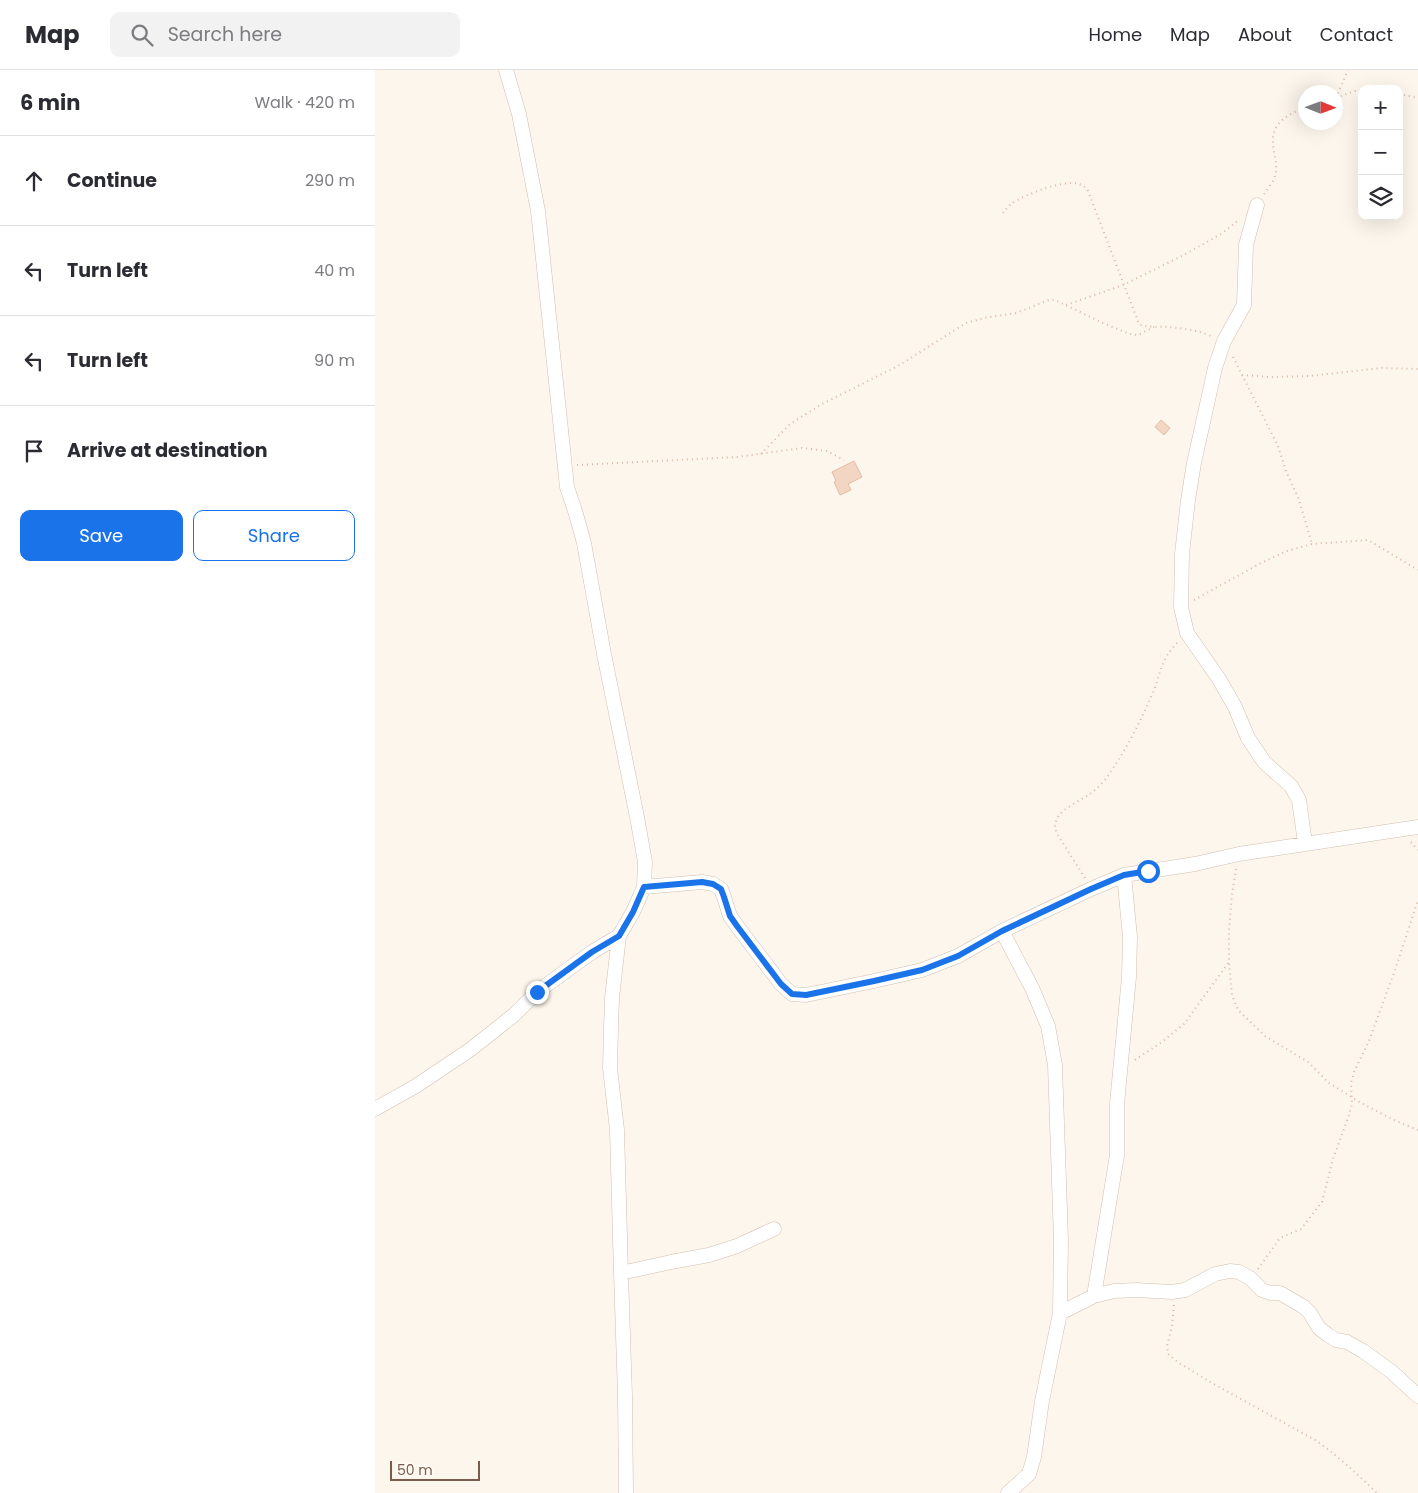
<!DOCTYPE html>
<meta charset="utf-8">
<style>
:root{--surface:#fff;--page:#f2f2f3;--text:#2b2b33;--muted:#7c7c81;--line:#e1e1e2;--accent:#1a73e8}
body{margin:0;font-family:Poppins,sans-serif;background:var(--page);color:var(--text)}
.controls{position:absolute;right:15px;top:15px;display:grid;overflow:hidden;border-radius:10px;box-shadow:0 5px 20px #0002}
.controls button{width:45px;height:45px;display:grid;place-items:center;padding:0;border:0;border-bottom:1px solid var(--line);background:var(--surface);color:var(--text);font:25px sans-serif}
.compass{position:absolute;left:923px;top:15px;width:45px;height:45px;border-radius:50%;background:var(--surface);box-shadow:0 5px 20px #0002;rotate:91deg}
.scale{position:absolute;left:15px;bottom:12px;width:90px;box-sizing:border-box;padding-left:5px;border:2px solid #7a5c4d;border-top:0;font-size:14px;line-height:18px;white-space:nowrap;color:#7a5c4d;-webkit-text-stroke:4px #fffaf3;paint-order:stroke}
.stop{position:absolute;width:15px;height:15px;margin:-11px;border:4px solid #1a73e8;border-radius:50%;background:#fff}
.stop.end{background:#1a73e8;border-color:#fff;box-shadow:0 1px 5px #0008}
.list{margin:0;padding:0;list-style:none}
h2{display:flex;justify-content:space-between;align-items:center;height:65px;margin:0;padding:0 20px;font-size:21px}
h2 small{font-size:16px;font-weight:400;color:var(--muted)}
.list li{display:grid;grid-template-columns:32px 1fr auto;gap:15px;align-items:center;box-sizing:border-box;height:90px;padding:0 20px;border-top:1px solid var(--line)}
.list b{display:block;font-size:19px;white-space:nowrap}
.list em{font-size:16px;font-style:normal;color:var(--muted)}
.actions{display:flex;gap:10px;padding:15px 20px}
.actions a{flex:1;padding:11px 0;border:1px solid var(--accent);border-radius:10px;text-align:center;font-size:18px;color:var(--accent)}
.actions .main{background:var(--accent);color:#fff}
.icon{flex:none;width:28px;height:28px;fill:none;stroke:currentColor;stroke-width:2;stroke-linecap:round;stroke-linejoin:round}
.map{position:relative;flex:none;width:1043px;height:1423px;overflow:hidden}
header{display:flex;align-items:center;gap:30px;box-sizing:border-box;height:70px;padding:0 25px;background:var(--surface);border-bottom:1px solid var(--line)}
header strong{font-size:24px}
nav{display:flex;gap:28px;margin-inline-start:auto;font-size:18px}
.search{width:350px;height:45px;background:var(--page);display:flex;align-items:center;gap:12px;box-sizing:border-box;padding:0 18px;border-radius:10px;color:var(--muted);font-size:19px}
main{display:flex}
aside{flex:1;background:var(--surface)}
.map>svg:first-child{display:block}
.building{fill:#f3d5c3;stroke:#e6bba3}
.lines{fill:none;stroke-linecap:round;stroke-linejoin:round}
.minor-casing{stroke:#d1beb0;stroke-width:15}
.path{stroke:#d9b8a5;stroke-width:2;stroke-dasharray:1 4;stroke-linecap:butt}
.minor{stroke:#fff;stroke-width:14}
.route{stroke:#1a73e8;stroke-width:6}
</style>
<header>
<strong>Map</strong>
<div class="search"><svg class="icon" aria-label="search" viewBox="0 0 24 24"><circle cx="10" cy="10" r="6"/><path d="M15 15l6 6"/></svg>Search here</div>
<nav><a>Home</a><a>Map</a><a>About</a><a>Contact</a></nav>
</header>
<main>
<aside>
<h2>6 min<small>Walk · 420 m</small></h2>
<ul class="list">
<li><svg class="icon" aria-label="ahead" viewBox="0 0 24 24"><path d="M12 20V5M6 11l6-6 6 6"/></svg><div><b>Continue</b></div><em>290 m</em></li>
<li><svg class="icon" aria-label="left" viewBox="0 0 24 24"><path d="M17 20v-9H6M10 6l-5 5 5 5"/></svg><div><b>Turn left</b></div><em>40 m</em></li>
<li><svg class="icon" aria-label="left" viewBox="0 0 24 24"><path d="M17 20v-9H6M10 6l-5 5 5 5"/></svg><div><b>Turn left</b></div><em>90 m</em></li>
<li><svg class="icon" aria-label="arrive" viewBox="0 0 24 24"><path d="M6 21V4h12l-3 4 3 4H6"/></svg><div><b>Arrive at destination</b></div></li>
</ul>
<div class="actions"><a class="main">Save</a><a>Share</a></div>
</aside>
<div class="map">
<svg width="1043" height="1423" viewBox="0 0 1043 1423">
<rect width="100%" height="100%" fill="#fdf6ec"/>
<path class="building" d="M786,350L795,358L789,365L780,357Z
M479,391L487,407L473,414L476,420L465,425L459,412L461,411L457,402Z"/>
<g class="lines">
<g class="minor-casing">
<path id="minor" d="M131,0L144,44L163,141L192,417L201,444L209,473L229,584L262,747L270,792L269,817L258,842L244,866L237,928L236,958L235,998L242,1060L246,1203L250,1326L251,1423
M882,135L871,175L869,235L849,271L840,298L819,393L813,430L807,484L806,537L812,563L844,609L860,637L873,668L889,692L916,716L924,730L930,773
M269,817L327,812L338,814L346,819L349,827L355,846L362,856L406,914L417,924L431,925L499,911L547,900L583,886L627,861L716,819L749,805L820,794L864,784L1043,757
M627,861L657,918L673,956L680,995L686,1170L685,1243L667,1331L659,1387L654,1404L633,1423
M0,1039L41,1016L96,979L139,945L162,922L217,882L244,866
M246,1203L296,1192L334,1185L362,1176L399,1159
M719,1226L742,1085V1034L754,907L755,867L749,805
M685,1243L719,1226L739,1221L761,1220L797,1222L810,1220L840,1204L855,1201L864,1202L875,1208L887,1220L895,1223H905L929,1237L935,1243L944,1258L953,1265L961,1270L972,1272L988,1281L1017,1302L1043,1326"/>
</g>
<path class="path" d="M1024,24L1043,28
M961,28L973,0
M961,28L979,21L987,20
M889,124C894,117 901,109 901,100C902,89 897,79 898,68C899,51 916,43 931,37
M628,143C630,140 633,137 636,134C649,125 688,109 704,114C708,115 710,117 713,121L764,254C772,258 783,256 792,257C807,258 822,260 836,266
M691,235L748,215L807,186L846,164L865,149
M858,287L903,376L911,401L924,430L937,474
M867,305L894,307L934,306L1007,298L1043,299
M386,384L415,354L447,334L523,296L591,253L609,248L641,243L674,230H680L730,254L755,264L763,265L779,257
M202,395L362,387L427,378L452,381L469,390
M819,530L886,493L912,481L937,474L993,470L1043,500
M1036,772L1043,780
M861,799L857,824L854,860V892L857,925L863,940L890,966L933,992L954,1013L986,1033L1019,1050L1043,1060
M710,808L682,764C680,759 679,755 682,749C686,739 706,730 715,724C723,718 731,710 736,701C752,678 765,652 776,627C787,604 783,592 803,572
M760,990L787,972L809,954L854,892
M883,1199L905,1168L926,1159L947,1132L958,1089L974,1045L977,1034L976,1013L979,1002L994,971L1020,900L1043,830
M799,1235L797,1256L792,1276L793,1284L804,1293L837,1313L940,1370C962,1385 982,1404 1002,1423"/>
<use href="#minor" class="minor"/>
</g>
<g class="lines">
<path class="route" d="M162,922L217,882L244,866L258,842L269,817L327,812L338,814L346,819L349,827L355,846L362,856L406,914L417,924L431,925L499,911L547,900L583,886L627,861L716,819L749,805L773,801"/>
</g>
</svg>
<div class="controls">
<button>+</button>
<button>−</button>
<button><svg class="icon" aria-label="layers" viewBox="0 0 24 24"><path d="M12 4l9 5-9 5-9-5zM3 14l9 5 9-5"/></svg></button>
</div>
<svg class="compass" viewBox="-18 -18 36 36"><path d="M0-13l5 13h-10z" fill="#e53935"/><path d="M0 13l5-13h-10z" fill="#7c7c81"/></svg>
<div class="scale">50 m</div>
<div class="stop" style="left:773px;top:801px"></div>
<div class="stop end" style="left:162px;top:922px"></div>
</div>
</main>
